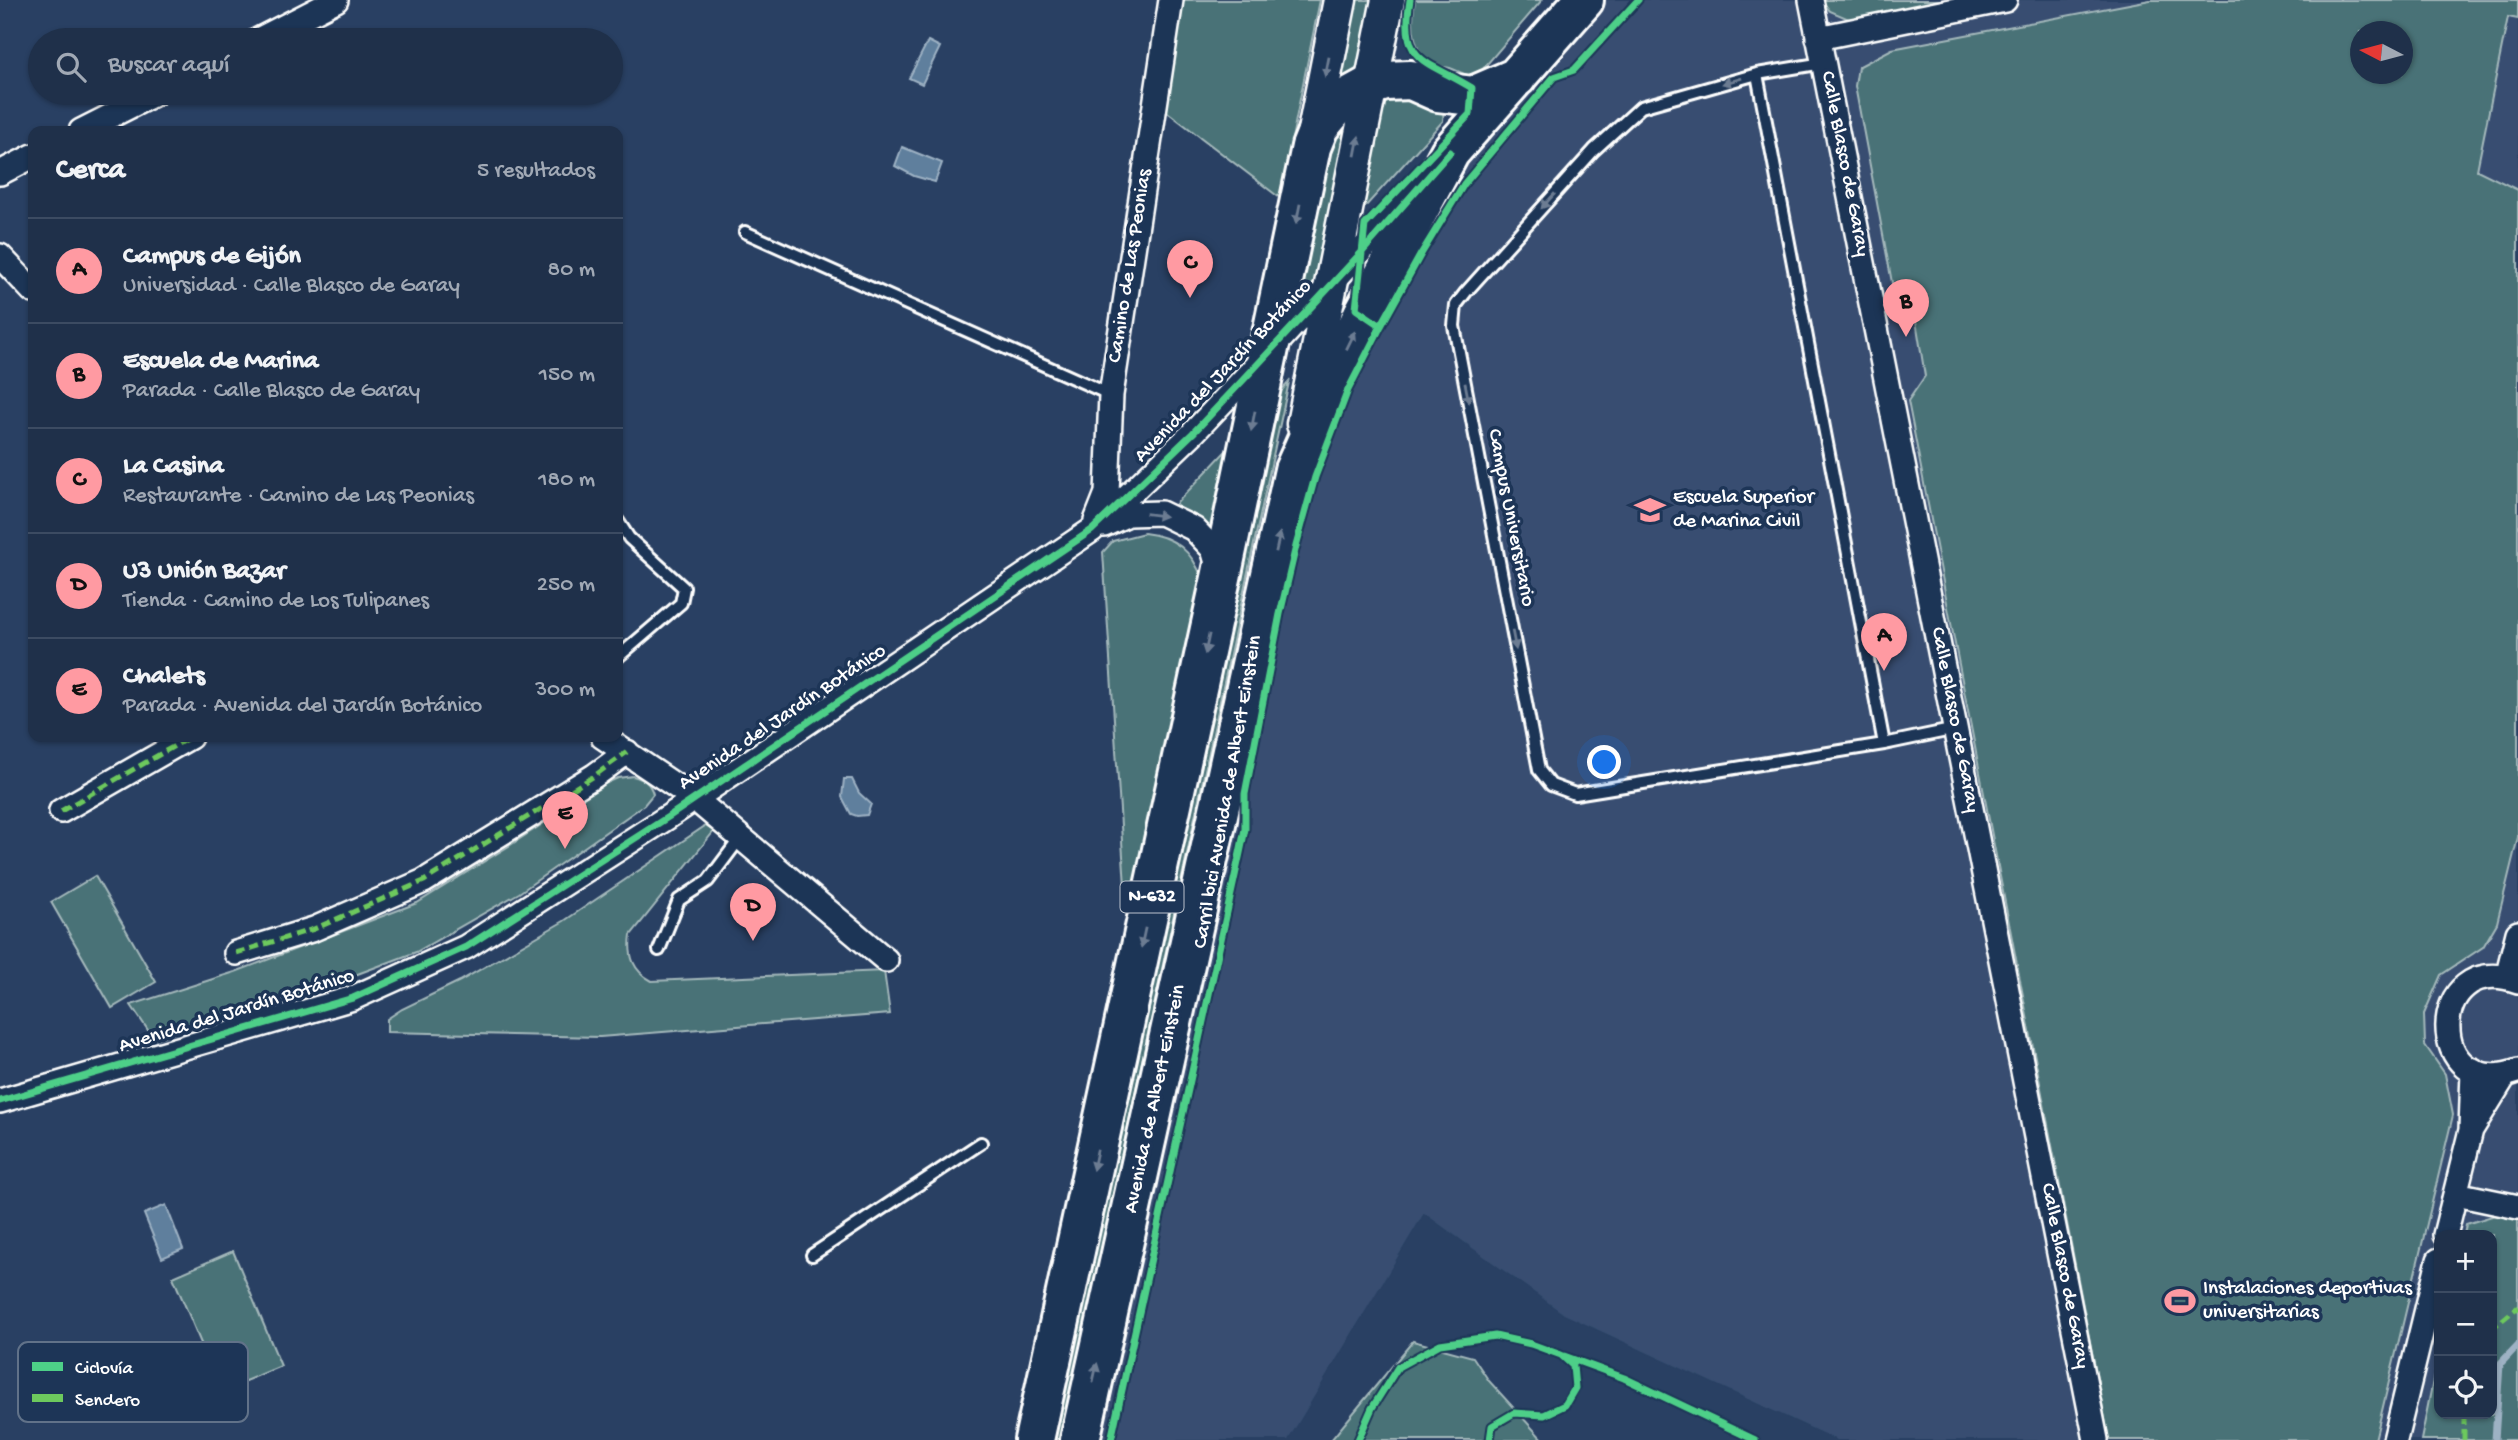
<!DOCTYPE html>
<html lang="es">
<meta charset="utf-8">
<style>
:root{--surface:#1f304a;--page:#273851;--text:#f1f3f6;--muted:#a1a9b5;--line:#3c4b62;--accent:#ff9aa2}
body{margin:0;font-family:"Gochi Hand",sans-serif;background:var(--page);color:var(--text)}
.controls{position:absolute;right:21px;bottom:21px;display:grid;overflow:hidden;border-radius:14px;box-shadow:0 2px 5px #0004}
.controls button{width:63px;height:63px;display:grid;place-items:center;padding:0;border:0;border-bottom:2px solid var(--line);background:var(--surface);color:var(--text);font:35px sans-serif}
.compass{position:absolute;left:2350px;top:21px;width:63px;height:63px;border-radius:50%;background:var(--surface);box-shadow:0 2px 5px #0004;rotate:276deg}
.you{position:absolute;left:1605px;top:763px;width:24px;height:24px;margin:-18px;border:5px solid #fff;border-radius:50%;background:#1a73e8;box-shadow:0 0 0 10px #1a73e833}
.badge{display:grid;place-items:center;width:46px;height:46px;border-radius:50%;background:var(--accent);color:#111;font-size:23px;font-weight:700}
.pin{position:absolute;translate:-50% -58px;filter:drop-shadow(0 2px 4px #0008)}
.pin::after{content:'';position:absolute;top:37px;width:24px;height:21px;background:inherit;clip-path:polygon(0 0,100% 0,50% 100%)}
.list{margin:0;padding:0;list-style:none}
h2{display:flex;justify-content:space-between;align-items:center;height:91px;margin:0;padding:0 28px;font-size:30px}
h2 small{font-size:23px;font-weight:400;color:var(--muted)}
.list li{display:grid;grid-template-columns:46px 1fr auto;gap:21px;align-items:center;box-sizing:border-box;height:105px;padding:0 28px;border-top:2px solid var(--line)}
.list b{display:block;font-size:26px;white-space:nowrap}
.list p{margin:0;font-size:23px;white-space:nowrap;color:var(--muted)}
.list em{font-size:23px;font-style:normal;color:var(--muted)}
.icon{flex:none;width:38px;height:38px;fill:none;stroke:currentColor;stroke-width:2;stroke-linecap:round;stroke-linejoin:round}
.map{position:relative;flex:none;width:2518px;height:1440px;overflow:hidden}
.search{position:absolute;background:var(--surface);box-shadow:0 2px 5px #0004;left:28px;top:28px;width:595px;height:77px;display:flex;align-items:center;gap:18px;box-sizing:border-box;padding:0 24px;border-radius:38px;color:var(--muted);font-size:26px}
.panel{position:absolute;background:var(--surface);box-shadow:0 2px 5px #0004;left:28px;top:126px;width:595px;height:616px;border-radius:14px}
.map>svg:first-child{display:block}
.built{fill:#374e71;fill-rule:evenodd}
.green{fill:#497277;stroke:#a4b8bb;stroke-width:2;fill-rule:evenodd}
.water{fill:#5e7f9d;stroke:#9eb2c4;stroke-width:2}
.lines{fill:none;stroke-linecap:round;stroke-linejoin:round}
.stream{stroke:#9eb2c4;stroke-width:7}
.lane-casing{stroke:#fff;stroke-width:16}
.street-casing{stroke:#fff;stroke-width:28}
.secondary-casing{stroke:#fff;stroke-width:37}
.highway-casing{stroke:#fff;stroke-width:44}
.lane{stroke:#1d3557;stroke-width:10}
.street{stroke:#1d3557;stroke-width:23}
.secondary{stroke:#1d3557;stroke-width:32}
.highway{stroke:#1d3557;stroke-width:38}
.quiet{stroke:#6dc95d;stroke-width:5;stroke-dasharray:10 5;stroke-linecap:butt}
.cycleway-casing{stroke:#1d3557;stroke-width:11}
.cycleway{stroke:#4dcf88;stroke-width:7}
.oneway{fill:#6c7c92}
.labels{text-anchor:middle;dominant-baseline:central;stroke-width:7;stroke-linejoin:round;paint-order:stroke}
.shield{fill:#1d3557;stroke:#bbc2cd;stroke-width:2}
.shield-label{font-size:19px;font-weight:bold;fill:#fff}
.street-label{font-size:21px;fill:#fff;stroke:#1d3557}
.poi-label{font-size:21px;fill:#fff;stroke:#1d3557;text-anchor:start}
.key{fill:#1d3557;stroke:#617289;stroke-width:2}
.key-label{font-size:19px;fill:#fff}
</style>
<div class="map">
<svg width="2518" height="1440" viewBox="0 0 2518 1440">
<rect width="100%" height="100%" fill="#294063"/>
<filter id="ink" filterUnits="userSpaceOnUse"><feTurbulence type="fractalNoise" baseFrequency=".0143" numOctaves="2"/><feDisplacementMap in="SourceGraphic" scale="14" xChannelSelector="R" yChannelSelector="G"/><feConvolveMatrix kernelMatrix="1 2 1 2 8 2 1 2 1" color-interpolation-filters="sRGB"/></filter>
<g filter="url(#ink)">
<path class="built" d="M1584,0H2518V1440H1837L1564,1314L1424,1213L1288,1440H1080L1294,470L1450,152ZM2360,32H2402V74H2360ZM2439,1235H2492V1414H2439Z"/>
<path class="green" d="M1178,0H1320L1280,198L1161,107Z
M1340,0H1388L1331,286L1267,354Z
M1415,0H1542L1476,77C1466,76 1459,71 1450,68C1446,67 1443,67 1439,66C1411,56 1411,24 1415,0Z
M1821,0H2005L1870,28L1830,11Z
M2150,0H2518V19L2508,17L2477,170L2518,190V837L2497,923L2483,947L2441,975L2424,1014L2425,1045L2445,1074L2453,1115L2375,1440H2109L1908,401L1925,376L1912,296L1893,288L1855,86L1858,67L1892,49ZM2360,32H2402V74H2360Z
M1380,89L1444,105L1443,121L1355,218Z
M1289,382L1060,1440H1049L1273,400Z
M1240,436L1220,537L1172,508Z
M1144,533C1174,536 1193,551 1202,579L1128,932L1103,552L1113,541Z
M633,776C643,779 650,782 653,794L644,805L519,893L416,952L323,987L154,1039L131,1005L235,972L417,903L509,846L602,785L618,778Z
M705,826L714,831L631,935C628,956 633,971 652,981L884,971L890,1014L600,1037L387,1032V1019L402,1009L460,981L564,921Z
M95,876L156,982L112,1008L51,902Z
M2518,1208V1440H2421L2439,1351V1414H2492V1235H2464L2466,1224Z
M233,1251L281,1366L221,1391L173,1277Z
M1413,1341L1473,1357L1489,1381L1543,1440H1331Z"/>
<path class="water" d="M928,41L940,47L922,84L909,78Z
M902,147L942,163L935,182L914,176L895,166Z
M844,779H852L859,793L871,804L867,815L857,816L851,814L842,797Z
M166,1205L183,1249L162,1258L144,1214Z"/>
<g class="lines">
<path class="stream" d="M2495,1440L2500,1364L2518,1345"/>
<g class="lane-casing">
<path id="lane" d="M1823,63L1757,74L1641,107L1594,150L1466,292L1456,305L1454,326L1539,770L1551,785L1575,794L1884,744
M1757,74L1884,744L1956,729
M745,232L1111,395
M618,521L629,538L684,588L681,603L618,657
M659,950L679,900L708,881L741,837
M812,1255L981,1143"/>
</g>
<g class="street-casing">
<path id="street" d="M1811,0L2096,1440
M1818,38L2005,0
M258,40L336,0
M81,131L156,93
M0,173L33,156
M0,256L33,291
M1096,521L1107,493L1111,395L1171,0
M1104,525L1128,514L1161,513L1194,529L1213,549L1220,573
M603,737L695,799L886,960
M61,811L190,737
M236,953L314,929L424,881L594,776L627,752
M2507,977L2518,933
M2518,981C2425,948 2424,1104 2518,1071
M0,1101L353,998L466,947L668,817L1092,530L1193,433L1245,378L1413,194
M2471,1130L2505,1075
M2456,1194L2518,1207
M2445,1235L2471,1130L2473,1070
M2395,1440L2439,1260"/>
</g>
<g class="secondary-casing">
<path id="secondary" d="M1313,136L1340,0
M1303,424L1388,0"/>
</g>
<g class="highway-casing">
<path id="highway" d="M1034,1440L1221,578L1311,147L1319,127L1340,102L1369,86L1385,81L1411,80L1438,92L1473,96L1517,77
M1080,1440L1294,470L1363,314L1450,152L1584,0"/>
</g>
<use href="#lane" class="lane"/>
<use href="#street" class="street"/>
<use href="#secondary" class="secondary"/>
<use href="#highway" class="highway"/>
<path class="quiet" d="M61,811L190,737
M236,953L314,929L424,881L594,776L627,752
M2492,1331L2495,1326L2518,1307
M2464,1440V1414"/>
<g class="cycleway-casing">
<path id="cycleway" d="M1410,0C1399,65 1428,60 1472,88L1470,114L1365,225L1356,309L1381,326L1421,254L1464,184L1554,77L1574,70L1638,0
M0,1101L353,998L466,947L668,817L1092,530L1193,433L1245,378L1363,251L1450,152
M1564,1356L1624,1378L1755,1440
M1111,1440L1240,853L1245,829V794L1280,614L1296,546L1315,477L1348,390L1381,326
M1358,1440L1372,1408L1398,1367L1440,1344L1495,1336L1531,1344L1561,1355L1573,1366L1575,1388L1565,1405L1544,1415L1514,1413L1492,1426L1490,1440"/>
</g>
<use href="#cycleway" class="cycleway"/>
</g>
<defs><path id="oneway-solid" d="M-6-.8H1V-3.2L6.5 0L1 3.2V.8H-6Z" transform="scale(1.75)"/></defs>
<g class="oneway">
<use href="#oneway-solid" transform="translate(1327 67) rotate(101)"/>
<use href="#oneway-solid" transform="translate(1732 81) rotate(164)"/>
<use href="#oneway-solid" transform="translate(1357 146) rotate(-79)"/>
<use href="#oneway-solid" transform="translate(1548 201) rotate(132)"/>
<use href="#oneway-solid" transform="translate(1298 214) rotate(101)"/>
<use href="#oneway-solid" transform="translate(1351 340) rotate(-64)"/>
<use href="#oneway-solid" transform="translate(1467 393) rotate(79)"/>
<use href="#oneway-solid" transform="translate(1253 421) rotate(101)"/>
<use href="#oneway-solid" transform="translate(1156 515) rotate(7)"/>
<use href="#oneway-solid" transform="translate(1278 542) rotate(-78)"/>
<use href="#oneway-solid" transform="translate(1514 640) rotate(79)"/>
<use href="#oneway-solid" transform="translate(1207 644) rotate(102)"/>
<use href="#oneway-solid" transform="translate(1143 938) rotate(102)"/>
<use href="#oneway-solid" transform="translate(1095 1160) rotate(102)"/>
<use href="#oneway-solid" transform="translate(1095 1373) rotate(-77)"/>
</g>
</g>
<defs>
<g id="university-bare" transform="scale(2.415)"><path d="M0-5L7-2L0 1L-7-2ZM-4 1L0 2.5L4 1V4Q0 6-4 4Z" fill="#ff9aa2" stroke="#1d3557" stroke-width="2.5" paint-order="stroke"/></g>
<g id="stadium-bare" transform="scale(2.415)"><path d="M0-5a6.5 5 0 1 0 0 10a6.5 5 0 1 0 0-10ZM-3.5-1.8h7v3.6h-7Z" fill="#ff9aa2" stroke="#1d3557" stroke-width="2.5" paint-order="stroke"/></g>
</defs>
<g fill-rule="evenodd">
<use href="#university-bare" x="1650" y="510"/>
<use href="#stadium-bare" x="2180" y="1301"/>
</g>
<g class="labels">
<rect class="shield" x="1120.5" y="881.5" width="63" height="31" rx="5"/>
<g class="shield-label">
<text x="1152" y="897">N-632</text>
</g>
<g class="street-label">
<text transform="translate(1844 164) rotate(79)">Calle Blasco de Garay</text>
<text transform="translate(1131 266) rotate(-81)">Camino de Las Peonias</text>
<text transform="translate(1224 372) rotate(-46)">Avenida del Jardín Botánico</text>
<text transform="translate(1510 518) rotate(79)">Campus Universitario</text>
<text transform="translate(783 718) rotate(-34)">Avenida del Jardín Botánico</text>
<text transform="translate(1954 720) rotate(79)">Calle Blasco de Garay</text>
<text transform="translate(1229 792) rotate(-80)">Carril bici Avenida de Albert Einstein</text>
<text transform="translate(237 1012) rotate(-17)">Avenida del Jardín Botánico</text>
<text transform="translate(1156 1099) rotate(-78)">Avenida de Albert Einstein</text>
<text transform="translate(2064 1276) rotate(79)">Calle Blasco de Garay</text>
</g>
<g class="poi-label">
<text x="1673" y="498">Escuela Superior<tspan x="1673" dy="24">de Marina Civil</tspan></text>
<text x="2203" y="1289">Instalaciones deportivas<tspan x="2203" dy="24">universitarias</tspan></text>
</g>
</g>
<rect x="18" y="1342" width="230" height="80" rx="10" class="key"/>
<rect x="32" y="1362" width="31" height="9" fill="#4dcf88"/>
<rect x="32" y="1394" width="31" height="8" fill="#6dc95d"/>
<g class="key-label">
<text x="75" y="1373">Ciclovía</text>
<text x="75" y="1405">Sendero</text>
</g>
</svg>
<div class="controls">
<button>+</button>
<button>−</button>
<button><svg class="icon" aria-label="locate" viewBox="0 0 24 24"><circle cx="12" cy="12" r="6"/><path d="M12 2v4M12 18v4M2 12h4M18 12h4"/></svg></button>
</div>
<svg class="compass" viewBox="-18 -18 36 36"><path d="M0-13l5 13h-10z" fill="#e53935"/><path d="M0 13l5-13h-10z" fill="#a1a9b5"/></svg>
<div class="you"></div>
<div class="pin badge" style="left:1884px;top:671px">A</div>
<div class="pin badge" style="left:1906px;top:337px">B</div>
<div class="pin badge" style="left:1190px;top:298px">C</div>
<div class="pin badge" style="left:753px;top:941px">D</div>
<div class="pin badge" style="left:565px;top:849px">E</div>
<div class="search"><svg class="icon" aria-label="search" viewBox="0 0 24 24"><circle cx="10" cy="10" r="6"/><path d="M15 15l6 6"/></svg>Buscar aquí</div>
<section class="panel">
<h2>Cerca<small>5 resultados</small></h2>
<ul class="list">
<li><span class="badge">A</span><div><b>Campus de Gijón</b><p>Universidad · Calle Blasco de Garay</p></div><em>80 m</em></li>
<li><span class="badge">B</span><div><b>Escuela de Marina</b><p>Parada · Calle Blasco de Garay</p></div><em>150 m</em></li>
<li><span class="badge">C</span><div><b>La Casina</b><p>Restaurante · Camino de Las Peonias</p></div><em>180 m</em></li>
<li><span class="badge">D</span><div><b>U3 Unión Bazar</b><p>Tienda · Camino de Los Tulipanes</p></div><em>250 m</em></li>
<li><span class="badge">E</span><div><b>Chalets</b><p>Parada · Avenida del Jardín Botánico</p></div><em>300 m</em></li>
</ul>
</section>
</div>
